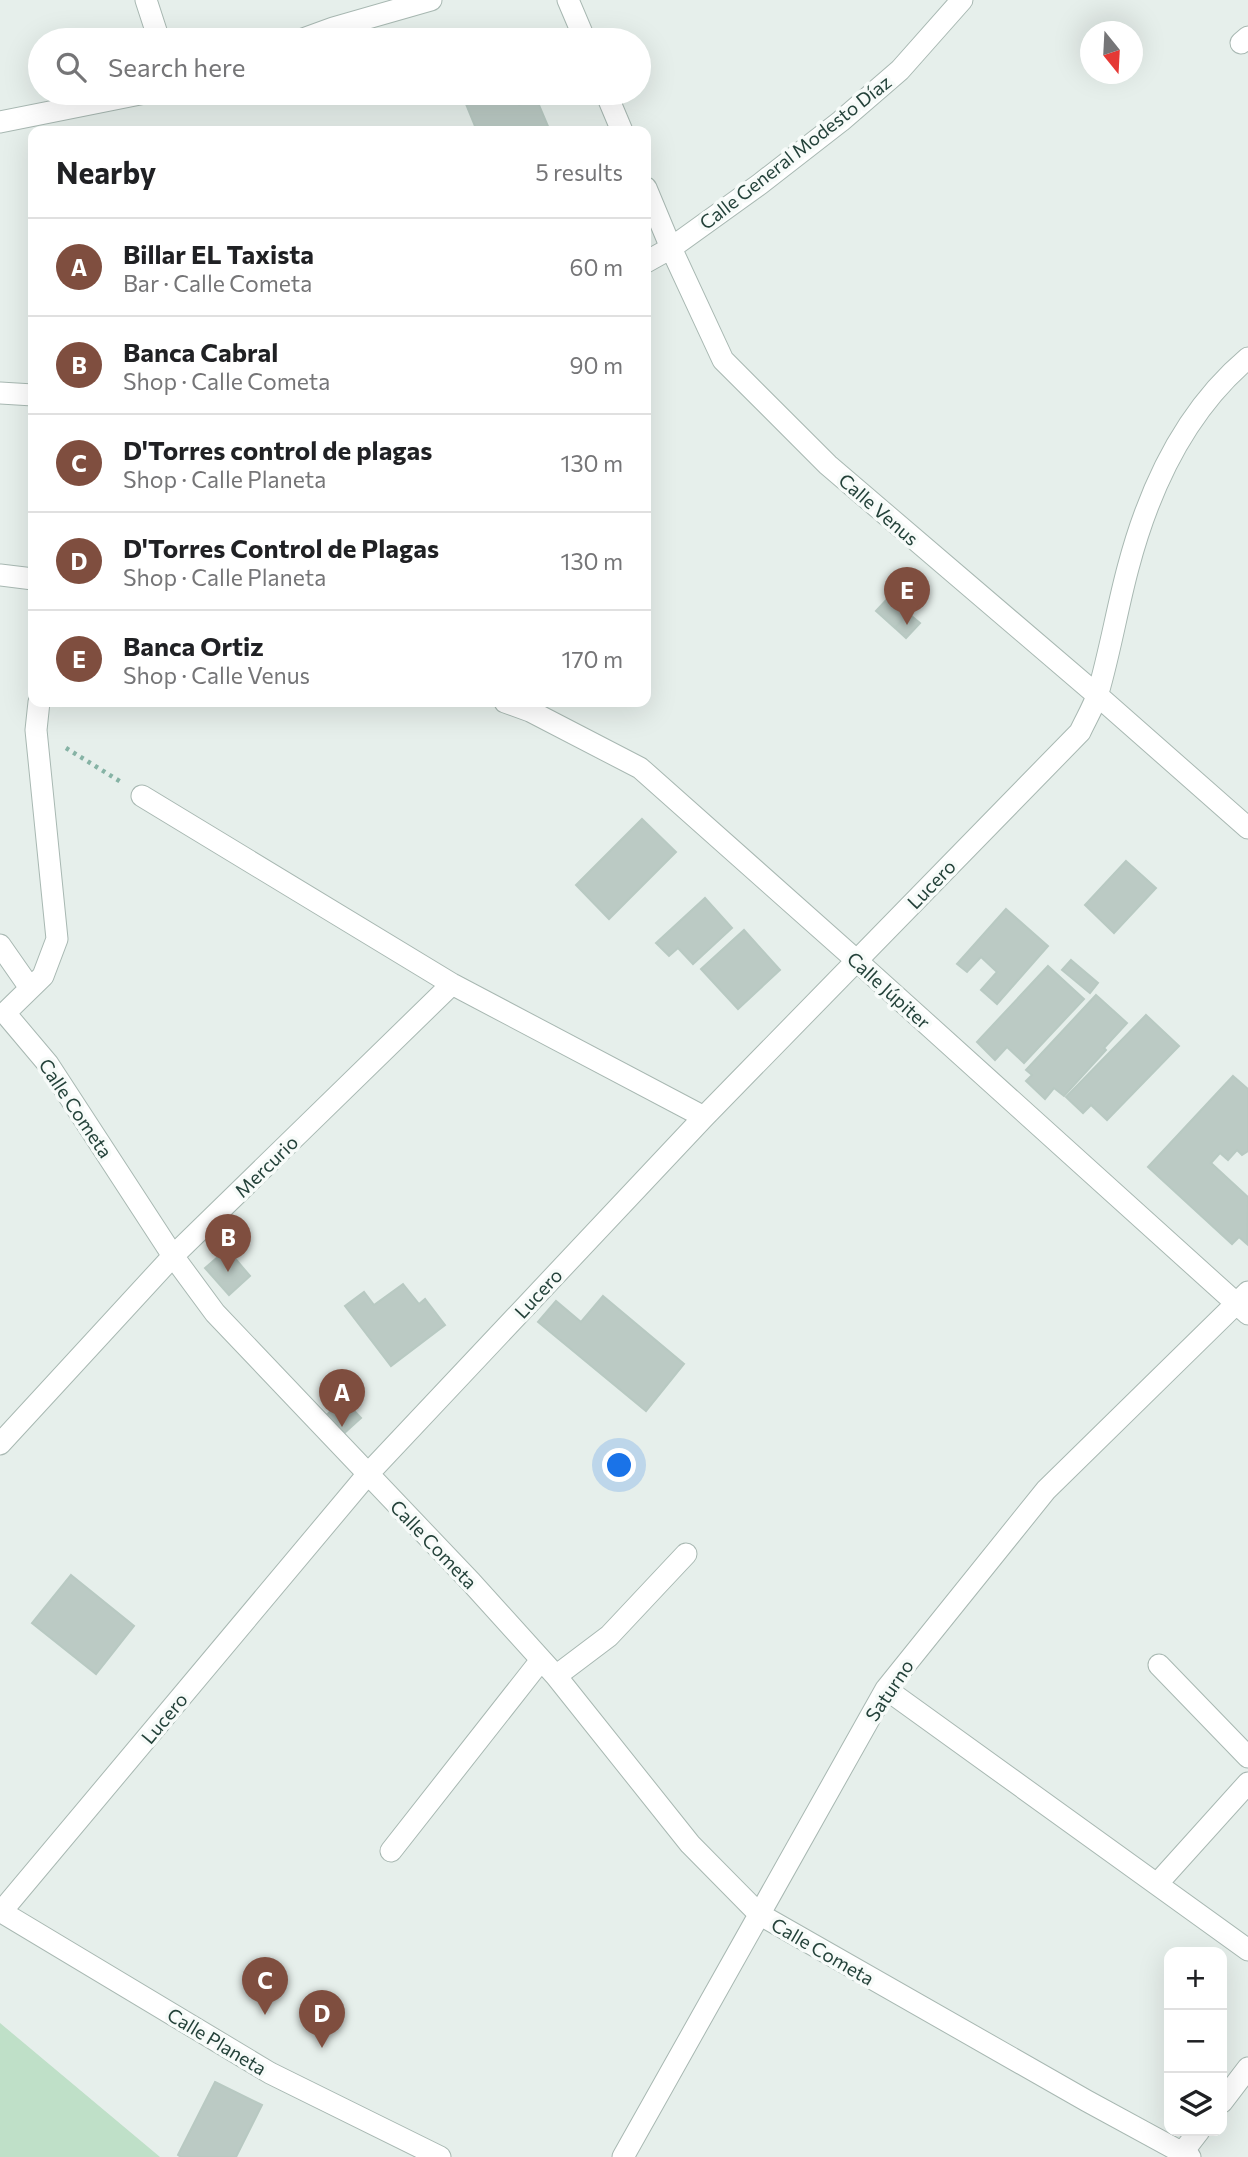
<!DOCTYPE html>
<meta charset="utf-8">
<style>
:root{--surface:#fff;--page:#f2f2f2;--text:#202124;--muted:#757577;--line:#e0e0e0;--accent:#7f4e3f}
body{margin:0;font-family:Commissioner,sans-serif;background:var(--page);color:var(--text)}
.controls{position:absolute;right:21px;bottom:21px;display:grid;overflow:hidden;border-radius:14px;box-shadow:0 7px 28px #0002}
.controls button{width:63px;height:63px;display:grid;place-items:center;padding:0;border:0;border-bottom:2px solid var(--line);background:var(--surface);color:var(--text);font:35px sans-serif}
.compass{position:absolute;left:1080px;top:21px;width:63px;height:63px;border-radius:50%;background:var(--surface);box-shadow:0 7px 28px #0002;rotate:162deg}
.you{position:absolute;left:620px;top:1466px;width:24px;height:24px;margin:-18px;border:5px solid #fff;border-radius:50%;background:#1a73e8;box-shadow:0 0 0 10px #1a73e833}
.badge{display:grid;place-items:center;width:46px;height:46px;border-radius:50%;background:var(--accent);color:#fff;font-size:23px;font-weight:700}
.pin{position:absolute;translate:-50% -58px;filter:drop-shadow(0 2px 4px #0008)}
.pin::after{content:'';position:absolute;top:37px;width:24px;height:21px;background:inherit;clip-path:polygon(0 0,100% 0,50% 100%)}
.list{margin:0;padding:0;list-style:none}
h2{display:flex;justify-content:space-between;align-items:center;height:91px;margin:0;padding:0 28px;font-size:30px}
h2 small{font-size:23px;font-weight:400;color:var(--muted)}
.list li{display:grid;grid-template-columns:46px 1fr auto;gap:21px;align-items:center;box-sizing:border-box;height:98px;padding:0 28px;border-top:2px solid var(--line)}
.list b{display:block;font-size:26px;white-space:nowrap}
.list p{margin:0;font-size:23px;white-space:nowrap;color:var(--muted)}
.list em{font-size:23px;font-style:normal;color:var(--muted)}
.icon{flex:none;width:38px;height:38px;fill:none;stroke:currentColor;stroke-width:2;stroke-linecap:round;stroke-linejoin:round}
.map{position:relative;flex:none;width:1248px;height:2157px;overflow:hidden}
.search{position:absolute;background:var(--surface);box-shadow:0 7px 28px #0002;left:28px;top:28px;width:623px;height:77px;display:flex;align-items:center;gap:18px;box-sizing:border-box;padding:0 24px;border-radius:38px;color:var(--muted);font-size:26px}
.panel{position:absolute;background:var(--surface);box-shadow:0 7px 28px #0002;left:28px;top:126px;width:623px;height:581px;border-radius:14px}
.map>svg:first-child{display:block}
.green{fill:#bfe0c8}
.building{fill:#bbcac4;stroke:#b8c9c2;stroke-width:2}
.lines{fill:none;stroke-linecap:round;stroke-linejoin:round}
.street-casing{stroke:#a8b8b2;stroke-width:23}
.path{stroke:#86b3a5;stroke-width:4.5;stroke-dasharray:3.5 5;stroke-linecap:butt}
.street{stroke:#fff;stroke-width:21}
.labels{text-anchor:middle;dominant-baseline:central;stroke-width:7;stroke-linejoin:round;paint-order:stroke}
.street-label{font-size:19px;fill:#24423a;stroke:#f7fbf9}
</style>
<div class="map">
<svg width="1248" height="2157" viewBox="0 0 1248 2157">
<rect width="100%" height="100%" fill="#e6efeb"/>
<path class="green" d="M0,2022V2023L160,2157H0Z"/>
<path class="building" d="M494,93H514L519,105L536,98L550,131H477L466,104Z
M890,596L908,613L895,628L876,611Z
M908,613L920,623L906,638L895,628Z
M642,819L676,852L609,919L576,885Z
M1126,861L1156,888L1114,933L1085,905Z
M705,898L732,928L693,964L678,948L669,956L656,943Z
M1006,909L1048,946L997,1004L981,990L997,972L981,957L967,972L957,964Z
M744,930L780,970L738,1009L701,969Z
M1071,960L1098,983L1090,993L1062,970Z
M1048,966L1084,999L1024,1063L1007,1047L995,1060L977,1042Z
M1096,995L1127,1023L1104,1048L1106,1050L1064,1096L1054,1088L1045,1099L1026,1081L1032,1075L1026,1070Z
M1146,1015L1179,1046L1107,1120L1091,1105L1083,1113L1066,1097Z
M1233,1076L1248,1089V1151L1242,1155L1237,1150L1228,1160L1220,1153L1211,1163L1248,1197L1247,1244L1239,1237L1232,1244L1148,1167Z
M227,1249L250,1276L229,1295L205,1268Z
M403,1284L419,1304L425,1299L445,1325L391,1366L345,1306L364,1292L374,1305Z
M603,1296L684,1364L646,1411L538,1322L556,1301L581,1322Z
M344,1400L361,1418L341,1436L324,1417Z
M71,1575L134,1626L96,1674L32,1623Z
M215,2082L262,2105L236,2157H181L178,2155Z"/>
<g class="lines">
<g class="street-casing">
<path id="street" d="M146,0L159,40
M568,0L585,40
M300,40L333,28L431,0
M1241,43L1248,37
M606,93L622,131
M0,122L145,93
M646,188L671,248L723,360L828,465L1097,695L1248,828
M646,262L671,248L760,184L841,121L900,70L962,0
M0,393L33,395
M0,575L33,579
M39,702L36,730L57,939L43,976L5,1013L48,1064L173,1256L215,1313L471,1582L556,1676L690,1844L759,1914L1087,2101L1190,2157
M505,702L530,711L640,768L856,960L1248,1314
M142,796L452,984L704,1117
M0,945L30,988
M0,1444L173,1256L452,984
M1159,1665L1248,1757
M556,1676L609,1636L686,1554
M886,1689L1248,1950
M391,1851L541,1660
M1157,1884L1248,1783
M0,1911L270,2073L440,2157
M1,1912L367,1475L704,1117L1080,732C1086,719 1094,706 1098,693C1110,652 1117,609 1128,568C1149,488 1184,412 1248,358
M1222,2102L1248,2068
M1182,2153L1199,2131
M623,2157L886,1689L1046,1490L1248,1292"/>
</g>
<path class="path" d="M66,748L121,782"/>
<use href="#street" class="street"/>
</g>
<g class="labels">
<g class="street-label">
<text transform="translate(795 152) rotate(-38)">Calle General Modesto Díaz</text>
<text transform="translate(879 509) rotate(41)">Calle Venus</text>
<text transform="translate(931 884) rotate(-46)">Lucero</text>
<text transform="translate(889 990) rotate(42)">Calle Júpiter</text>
<text transform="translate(76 1108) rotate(56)">Calle Cometa</text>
<text transform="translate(266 1166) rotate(-44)">Mercurio</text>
<text transform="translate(538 1293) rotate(-47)">Lucero</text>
<text transform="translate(434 1544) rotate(46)">Calle Cometa</text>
<text transform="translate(889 1690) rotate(-56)">Saturno</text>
<text transform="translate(164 1718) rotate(-50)">Lucero</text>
<text transform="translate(823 1951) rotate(30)">Calle Cometa</text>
<text transform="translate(217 2041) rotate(31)">Calle Planeta</text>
</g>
</g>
</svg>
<div class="controls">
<button>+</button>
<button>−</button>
<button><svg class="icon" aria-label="layers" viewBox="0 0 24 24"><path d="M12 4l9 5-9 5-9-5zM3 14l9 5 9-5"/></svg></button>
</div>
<svg class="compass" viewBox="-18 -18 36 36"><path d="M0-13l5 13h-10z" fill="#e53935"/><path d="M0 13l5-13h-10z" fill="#757577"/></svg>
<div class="you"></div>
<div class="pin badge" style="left:342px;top:1427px">A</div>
<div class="pin badge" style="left:228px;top:1272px">B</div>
<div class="pin badge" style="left:265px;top:2015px">C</div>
<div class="pin badge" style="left:322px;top:2048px">D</div>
<div class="pin badge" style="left:907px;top:625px">E</div>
<div class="search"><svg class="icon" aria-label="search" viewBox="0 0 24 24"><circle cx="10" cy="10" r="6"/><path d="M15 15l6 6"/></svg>Search here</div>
<section class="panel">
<h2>Nearby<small>5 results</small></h2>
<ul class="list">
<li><span class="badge">A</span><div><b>Billar EL Taxista</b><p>Bar · Calle Cometa</p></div><em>60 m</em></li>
<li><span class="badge">B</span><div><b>Banca Cabral</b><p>Shop · Calle Cometa</p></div><em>90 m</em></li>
<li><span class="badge">C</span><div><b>D'Torres control de plagas</b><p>Shop · Calle Planeta</p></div><em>130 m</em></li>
<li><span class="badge">D</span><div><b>D'Torres Control de Plagas</b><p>Shop · Calle Planeta</p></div><em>130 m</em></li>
<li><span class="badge">E</span><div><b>Banca Ortiz</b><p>Shop · Calle Venus</p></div><em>170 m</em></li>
</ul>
</section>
</div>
